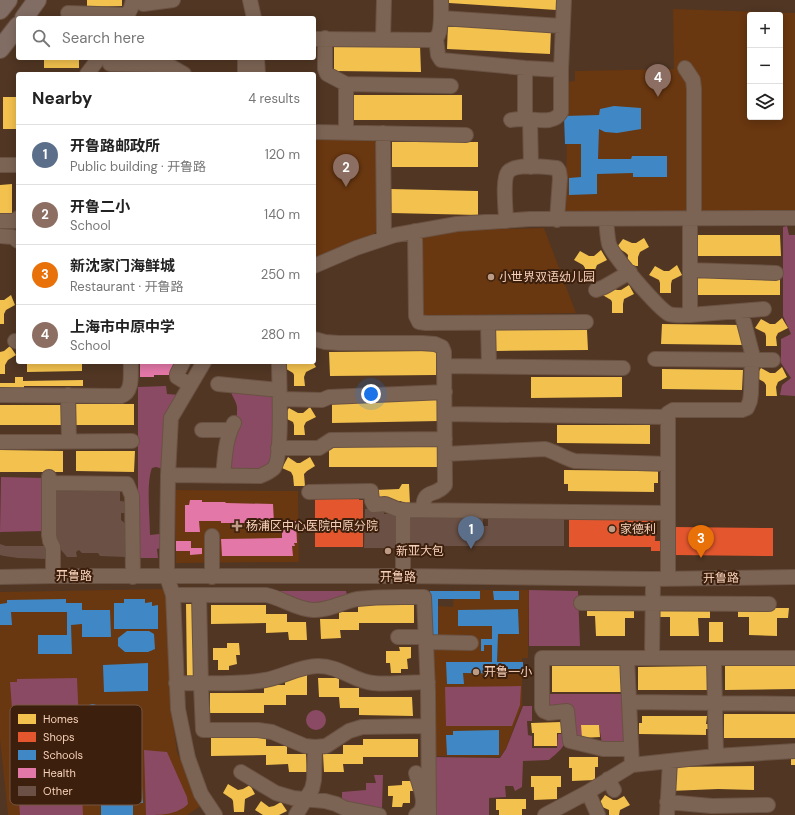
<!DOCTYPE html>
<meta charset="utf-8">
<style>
:root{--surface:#fff;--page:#f6f6f6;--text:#222;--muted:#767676;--line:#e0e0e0;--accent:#b45309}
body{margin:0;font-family:"DM Sans","Noto Sans SC",sans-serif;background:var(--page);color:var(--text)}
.controls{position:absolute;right:12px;top:12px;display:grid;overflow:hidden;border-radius:4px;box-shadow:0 2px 10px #0003}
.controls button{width:36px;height:36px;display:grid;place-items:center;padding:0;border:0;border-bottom:1px solid var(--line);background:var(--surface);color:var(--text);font:20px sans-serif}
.you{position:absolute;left:371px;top:394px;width:14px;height:14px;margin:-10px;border:3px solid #fff;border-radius:50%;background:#1a73e8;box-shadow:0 0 0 6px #1a73e833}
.badge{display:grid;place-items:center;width:26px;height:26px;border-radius:50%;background:var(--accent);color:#fff;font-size:13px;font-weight:700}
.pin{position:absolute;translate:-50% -33px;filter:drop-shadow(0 1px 2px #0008)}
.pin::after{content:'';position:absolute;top:21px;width:14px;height:12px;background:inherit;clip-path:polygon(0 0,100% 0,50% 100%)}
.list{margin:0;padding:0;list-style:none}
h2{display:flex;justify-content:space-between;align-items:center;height:52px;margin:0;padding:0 16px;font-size:17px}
h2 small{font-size:13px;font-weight:400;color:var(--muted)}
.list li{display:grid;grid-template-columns:26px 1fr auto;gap:12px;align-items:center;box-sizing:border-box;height:60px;padding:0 16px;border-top:1px solid var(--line)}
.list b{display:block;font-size:15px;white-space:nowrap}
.list p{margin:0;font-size:13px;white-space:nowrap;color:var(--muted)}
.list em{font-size:13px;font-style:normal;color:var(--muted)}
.icon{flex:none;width:22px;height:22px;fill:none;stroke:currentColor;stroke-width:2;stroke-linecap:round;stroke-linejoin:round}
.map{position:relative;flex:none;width:795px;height:815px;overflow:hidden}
.search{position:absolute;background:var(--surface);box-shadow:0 2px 10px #0003;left:16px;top:16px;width:300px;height:44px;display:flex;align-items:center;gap:10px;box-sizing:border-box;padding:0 14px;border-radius:4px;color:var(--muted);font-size:15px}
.panel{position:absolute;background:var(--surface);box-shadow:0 2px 10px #0003;left:16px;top:72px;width:300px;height:292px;border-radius:4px}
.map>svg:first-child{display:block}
.built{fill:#693710;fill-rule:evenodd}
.green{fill:#8a4a63}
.homes{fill:#f2c14e}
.shops{fill:#e4572e}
.schools{fill:#3f88c5}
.health{fill:#e377a8}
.building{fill:#6a5045}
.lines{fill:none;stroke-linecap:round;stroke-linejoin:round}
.minor-casing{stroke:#6a5243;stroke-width:16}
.major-casing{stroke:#6a5243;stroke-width:20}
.minor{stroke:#7c6454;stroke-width:14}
.major{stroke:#826d64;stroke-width:18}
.poi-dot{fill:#bd9b85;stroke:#3c200d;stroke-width:1.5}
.labels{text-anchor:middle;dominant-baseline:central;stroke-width:4;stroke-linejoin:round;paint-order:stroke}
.poi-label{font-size:12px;fill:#f8d1ba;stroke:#3c200d;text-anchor:start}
.street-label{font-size:12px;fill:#f8d1ba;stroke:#3c200d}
.key{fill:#3c200d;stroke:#745541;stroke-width:1}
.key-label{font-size:11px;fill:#f8d1ba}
</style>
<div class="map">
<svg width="795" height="815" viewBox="0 0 795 815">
<rect width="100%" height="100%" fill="#503623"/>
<path class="built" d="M673,9L795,13V212L566,213L567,112L565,82L575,81V71L674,69ZM750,15H780V117H750Z
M314,139H377L378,231L374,234L336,250L314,261Z
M544,228L576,313L421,316L420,236L462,230Z
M175,490L298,491L299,562L176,563Z
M166,589L172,714L177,752L201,806L187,815H8L0,739V592Z
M454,590H529L528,658H522V706L506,748L500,757L431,756L428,626H438V606L453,607Z"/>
<path class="green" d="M787,226L789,235H795V396L780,395L782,385L791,378L781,363V339L791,334L783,316V227Z
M166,386L167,394L180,395L163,469L156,467L152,468C146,483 150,518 150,535L159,534L163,537L164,547L157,549L158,558H138V387Z
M231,387L275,390L273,453L270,462L263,469L225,474C228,457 238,424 237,407C236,399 230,396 231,387Z
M1,477L44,478V531L0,532Z
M529,590L578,591L580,646H529Z
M280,591H346L347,595L325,607L296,603L295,597L281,596Z
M77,678L83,815H20L10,682H17V679Z
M521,686L520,705L512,726H446L445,687Z
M549,694H625L627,746L602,744L599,725H582V738L570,739L567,711L549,713Z
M523,706H532V721H527L528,735L532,736V748H557L558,734H567C567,746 557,753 549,760L523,761L522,787L515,791L513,786H505L506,797L489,798V815H430L431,757L500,758L506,749Z
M306 720a10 10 0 1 1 20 0a10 10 0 1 1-20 0Z
M144,750L167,752L187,797L188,804C177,815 161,815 146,815Z
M374,775H383L382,808L351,806L342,800V792L366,790V783H376Z"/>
<path class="homes" d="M87,0H122V6L87,7Z
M449,0H556V10L449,3Z
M448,24L551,29L550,54L447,49Z
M334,44L420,45L421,72L334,71Z
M44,58H79V68H44Z
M354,95H462V120H354Z
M3,97H18V129H3Z
M392,142H478V167H392Z
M12,184V217H0V185Z
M391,189L478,191V215L391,213Z
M693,235H780L781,256H693Z
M644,238L649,247L640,252L638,257V266H627L628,255L626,253L617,247L623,239L632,243H636Z
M601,250L607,260L597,265L595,270V279H584L585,268L583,265L574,260L580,251L589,256H594Z
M677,265L682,275L672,280L671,284V293H660V283L659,280L649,275L655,266L664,271H669Z
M692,275H780V295H692Z
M629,285L634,294L624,299L623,304V313H612V302L611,300L601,294L607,286L617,290H621Z
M11,295L15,305L6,310L4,314V324H0V300H4Z
M782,318L788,328L778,333L776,337L777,346H766V336L765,333L755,328L761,319L770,324H775Z
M662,324L742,325V345L661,344Z
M496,330H587L588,350L496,351Z
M10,346L16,355L8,360L5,365V374H0V352L4,351Z
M436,351V375L330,376L329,352Z
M27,362H82V371L27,372Z
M287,362H296L298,363L313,362L316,367L306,372L304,377L305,386H294V375L293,373L283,367Z
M782,367L787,377L778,382L776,387L777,396H766V385L764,382L755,377L761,368L770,373H775Z
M662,369L743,370L742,390L662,389Z
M15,377H23V381L83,380V386H24V391L0,390V383H15Z
M531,377H622V397L531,398Z
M438,399L439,421L332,423V401Z
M76,404H134V425H76Z
M0,405H64V425H0Z
M310,407L316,417L306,422L304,426L305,435H294V425L293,422L283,417L289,408L298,413H303Z
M557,425H650V444L557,443Z
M329,446H438V467H329Z
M0,450L63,451V472H0Z
M76,451H135L134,472L76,471Z
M288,457L297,463H300L310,457L315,466L307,471L304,474L305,486H294L293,476L291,472L282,468Z
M564,470L658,471V483H654V492L568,491V484H564Z
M402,484H409L410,504H403L401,501H375V490L399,489Z
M186,604H195V678H187Z
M358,604H414V623H359V630H340L341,638L321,639L320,619H339V612H358Z
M211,605H266V614H287V622H306L307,640H289L288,632L266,633V623L211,624Z
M587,608H634V618H625V636H596L595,616H587Z
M738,608H789L788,618H777V636L749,635V617H738Z
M660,609H710V618H698L699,636H670V617H659Z
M709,622H723V642H709Z
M227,643H239L240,655H236L237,664L229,666V670H218V660H213V648H227Z
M399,647H411V658L407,659L408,669H401V673H391L390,663H386V651H400Z
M795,665V689L725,690V666Z
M552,666H622V692H552Z
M709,666V690H638V667Z
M285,675H307V695H286V705H264V713H210V693H264V685H285Z
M318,678H339V688H359V697H412L413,716L359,715V708H340L339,697H319Z
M724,714H795V738H724Z
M642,716H707L706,724H709V729H706V735L639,734V723H642Z
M561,722V733H557V746H534V733H532L531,723Z
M581,725H599L600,737L582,738Z
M211,737H266V746H287V754H306L307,772H289L288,764L266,765V755L211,756Z
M363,739H418V757H363V764H343L344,772H324L323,754H343V745H363Z
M569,757H598V767H595V780L572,781V768H569Z
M791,757H795V765H791Z
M754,766V790L718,789L670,791L672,767Z
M531,776H561V787H557V799L534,800V787H531Z
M402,781H414L413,791H410V803H403L402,807H392L393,796H388V786L402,785Z
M228,784L238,790L243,789L250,785L255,794L245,799L244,812H234L233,801L232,799L223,793Z
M605,795L613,800H617L624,796L630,805L620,810L619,815H609V810L598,805Z
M496,799H526V809H522V815H499V810H496Z
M261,801L269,807L274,806L281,802L287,811L279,815H263L255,810Z"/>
<path class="shops" d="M323,492H359V500H363V547H315V500Z
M569,517H656L655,541H660V551H651V547H569Z
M675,527L773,528V556L674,555Z"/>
<path class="schools" d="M614,106L641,108V129L617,133L605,132L599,129L598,159H631L632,156H667V177H633V173L597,174V194L569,195V178L581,177V144H565L564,116L599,115L600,109Z
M430,591H480V599H438V637H430Z
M493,591H519V600H494Z
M66,599V603H82V610H110L111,637H82V624L71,625L72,654H38V635H67V612H11L12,625H0V604L7,603V600Z
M124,599H145V603L152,602V606L158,605V629H114V603H124Z
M518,609L519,634H498L497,662H523V674L463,673L464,684H447L446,662H492V645H484V651H481V639H492V626H458V610Z
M127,631H149L154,634L155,649L148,652H125L118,646V638Z
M148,663V691L104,692L103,665Z
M91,704H94L98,706L100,709L99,721H103V729H125V716L140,717L139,721H133V745H122V749L97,748L98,743L87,744V707Z
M499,730V755H447L446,735H453V731Z
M104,776H131L130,783H135V788L142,787L143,803H133V815H101V803H92V789L97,788L96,784H104Z"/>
<path class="health" d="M140,362H152V364H162V362H177L171,375H154V377H140Z
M190,500H202V502H225L226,503L273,504L274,523H221V521H199L200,532H185V505H189Z
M282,521H296L297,543H294L295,546H292L293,556H222L221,539L282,538Z
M176,541H191V548H202V554L190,555V551H176Z"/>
<path class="building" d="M53,489H120V501L131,502L130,513H121V520L127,525L126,554L125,557L100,556L98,553H82L79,550L76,552L77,557H67L51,538Z
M365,509H384V514H395V548H364Z
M407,517H483V526H488V517H564V546H407Z
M0,544L6,546H46L47,559L18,558L4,556L0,555Z"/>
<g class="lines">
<g class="minor-casing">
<path id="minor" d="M250,0L254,18
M143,4L173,0
M68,13L127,15
M126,18L131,8L133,0
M441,18L562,26
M325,38V69L327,74L346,84L451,86
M436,38L438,55L441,60L525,68L561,70
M314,39L431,40C433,39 435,39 437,37C442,31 441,8 441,0
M383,39L384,0
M257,58L258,74
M110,64L157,65L170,66L184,74
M685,68L693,80L694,89V219
M87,74L99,58
M245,74V58
M346,84V133
M525,119V68
M530,119L531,167
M511,120C516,119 520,119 525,119C536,119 554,125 561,112V70L564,0
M314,132L466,135
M383,133L384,238
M0,165H18
M606,219C607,227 607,236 609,244C612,255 659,309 669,314C674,316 684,315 690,315
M690,219V315L764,309
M0,221H15L18,218
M506,221C506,210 502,180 508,172C515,163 546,167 557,168L559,171L560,178L557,220
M415,231L416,316L419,322L426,323L586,322
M0,236L13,237L18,241
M314,266L356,248L395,235L457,224L530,219L795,218
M690,270L776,273
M596,290L604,287L630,272
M488,323L489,366
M314,339L325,342L339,343H422L435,344L442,347L444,352L445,485C435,498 423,487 423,510
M15,341L18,342
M655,359L773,360
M183,362L177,374V377L190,385
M204,362L171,418L168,475L167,555V577L173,595L178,709L188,758L201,794L215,815
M444,366L623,368
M218,384L279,390
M0,395L121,396C134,392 130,373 131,362
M68,395L69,441
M280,399L322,400L329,397L445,392
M445,414L668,417
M202,430H230
M0,442L132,441
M278,448H319L331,440L445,439
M445,454L545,449C556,452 564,458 575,461L668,464
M168,475L260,476C265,474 270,472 274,468C283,457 279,380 279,362
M223,476C225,458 225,439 234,423
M49,477V535L50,541L53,547V576
M49,483L127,484L132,496L133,577
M309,492L371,491L372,501L374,505L385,504L397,509L403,510
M212,536V577
M403,576V510L668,513
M0,577L53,576H403L653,579L795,577
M668,579V413L673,410H742L747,408L750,401L751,393L752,353L741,311
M173,595H266C282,598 296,609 313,610C328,611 342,602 357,599C379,596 402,597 424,597L428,691L429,815
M199,595L201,686L203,730H258L272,732L305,746L315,747L326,746L349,731L362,727L428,726
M581,603L769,604
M398,637H425
M426,642L471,643
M627,658H542V708L544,711L549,713L567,711L570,741L603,749H631
M652,658H795
M714,658L716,756
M176,683C205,683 236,685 265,680C283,677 299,666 318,666C340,666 353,681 373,683C391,685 410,682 428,682
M630,702L795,704
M632,765L716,756L795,751
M241,772L276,793L293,798L325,801L336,804L344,808L379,815
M608,779L614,790
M588,792L598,815
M667,802L712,806L768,805
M296,815L312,789L314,780L315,747
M416,815C430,808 419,785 416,773
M545,815L588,792L632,765L627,658H652L653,579
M667,815L670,761"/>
</g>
<g class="major-casing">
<path id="major" d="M0,10L8,0
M24,18L37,0
M0,49L18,26"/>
</g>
<use href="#minor" class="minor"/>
<use href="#major" class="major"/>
</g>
<g class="poi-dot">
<circle cx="491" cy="277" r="4"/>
<path d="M235 520h4v4h4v4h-4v4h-4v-4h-4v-4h4z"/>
<circle cx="612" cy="529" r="4"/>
<circle cx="388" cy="551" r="4"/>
<circle cx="476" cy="672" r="4"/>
</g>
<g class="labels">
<g class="poi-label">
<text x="499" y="277">小世界双语幼儿园</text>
<text x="246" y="526">杨浦区中心医院中原分院</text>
<text x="620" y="529">家德利</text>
<text x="396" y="551">新亚大包</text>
<text x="484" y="672">开鲁一小</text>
</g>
<g class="street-label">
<text x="74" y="576">开鲁路</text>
<text x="398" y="577">开鲁路</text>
<text transform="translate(721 578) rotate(-1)">开鲁路</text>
</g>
</g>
<rect x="10" y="705" width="132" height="100" rx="6" class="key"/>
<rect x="18" y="714" width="18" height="10" fill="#f2c14e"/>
<rect x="18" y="732" width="18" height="10" fill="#e4572e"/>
<rect x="18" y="750" width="18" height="10" fill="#3f88c5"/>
<rect x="18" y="768" width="18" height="10" fill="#e377a8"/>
<rect x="18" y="786" width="18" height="10" fill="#6a5045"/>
<g class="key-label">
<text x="43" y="723">Homes</text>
<text x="43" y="741">Shops</text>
<text x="43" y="759">Schools</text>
<text x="43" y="777">Health</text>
<text x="43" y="795">Other</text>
</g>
</svg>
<div class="controls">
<button>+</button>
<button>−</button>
<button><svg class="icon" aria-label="layers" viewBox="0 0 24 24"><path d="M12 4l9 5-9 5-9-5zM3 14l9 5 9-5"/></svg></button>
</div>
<div class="you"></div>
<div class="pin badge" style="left:471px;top:549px;background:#5c6f8a">1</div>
<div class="pin badge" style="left:346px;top:187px;background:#8d6e63">2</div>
<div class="pin badge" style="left:701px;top:558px;background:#e8710a">3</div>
<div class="pin badge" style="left:658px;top:97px;background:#8d6e63">4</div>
<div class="search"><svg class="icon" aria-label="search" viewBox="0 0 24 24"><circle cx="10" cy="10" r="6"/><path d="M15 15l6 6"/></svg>Search here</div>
<section class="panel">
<h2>Nearby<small>4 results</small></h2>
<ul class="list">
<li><span class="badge" style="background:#5c6f8a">1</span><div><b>开鲁路邮政所</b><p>Public building · 开鲁路</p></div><em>120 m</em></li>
<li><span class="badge" style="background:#8d6e63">2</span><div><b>开鲁二小</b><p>School</p></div><em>140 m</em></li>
<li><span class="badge" style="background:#e8710a">3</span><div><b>新沈家门海鲜城</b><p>Restaurant · 开鲁路</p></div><em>250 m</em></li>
<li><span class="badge" style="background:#8d6e63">4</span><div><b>上海市中原中学</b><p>School</p></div><em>280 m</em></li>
</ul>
</section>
</div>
